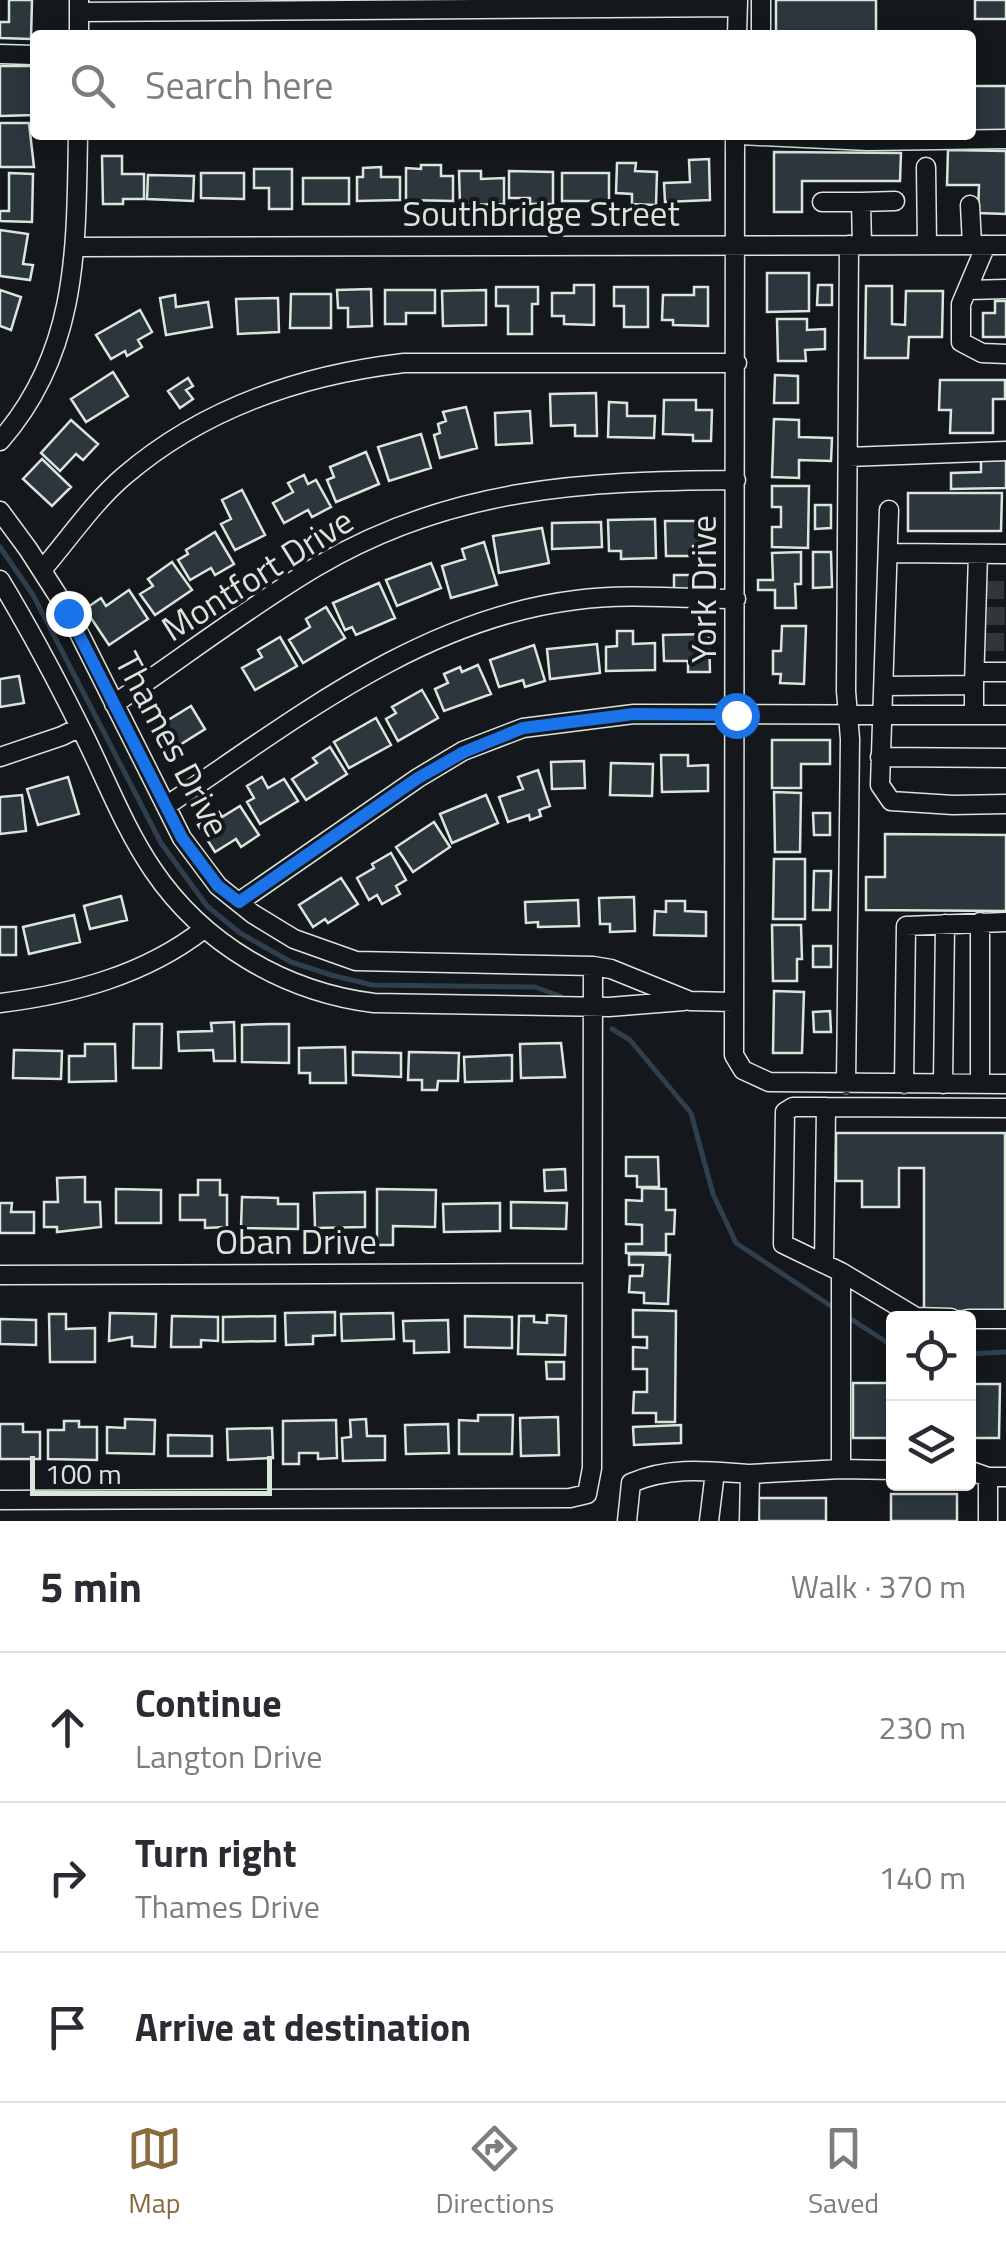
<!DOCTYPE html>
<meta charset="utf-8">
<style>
:root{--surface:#fff;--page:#f2f2f3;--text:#2b2b33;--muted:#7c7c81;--line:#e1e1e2;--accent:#8a6a3f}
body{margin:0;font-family:"Titillium Web",sans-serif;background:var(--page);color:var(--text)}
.controls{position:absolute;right:30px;bottom:30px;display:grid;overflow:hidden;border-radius:10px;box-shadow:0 5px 15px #0003}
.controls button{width:90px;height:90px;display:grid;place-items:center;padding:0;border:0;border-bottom:2px solid var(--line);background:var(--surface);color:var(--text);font:50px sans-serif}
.scale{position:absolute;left:30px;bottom:25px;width:242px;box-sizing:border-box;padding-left:10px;border:5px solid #d8e6dc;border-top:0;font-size:28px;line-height:35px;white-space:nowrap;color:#d8e6dc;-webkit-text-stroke:8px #14181c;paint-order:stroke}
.stop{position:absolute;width:30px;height:30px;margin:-22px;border:8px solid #1a73e8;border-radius:50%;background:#fff}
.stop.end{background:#1a73e8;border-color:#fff;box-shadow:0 2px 10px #0008}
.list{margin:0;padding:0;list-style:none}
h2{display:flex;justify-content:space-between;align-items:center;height:130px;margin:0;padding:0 40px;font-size:42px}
h2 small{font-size:32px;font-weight:400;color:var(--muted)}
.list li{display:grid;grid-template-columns:65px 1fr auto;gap:30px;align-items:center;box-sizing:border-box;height:150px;padding:0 40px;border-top:2px solid var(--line)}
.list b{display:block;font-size:38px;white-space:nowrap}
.list p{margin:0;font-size:32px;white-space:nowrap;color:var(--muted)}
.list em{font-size:32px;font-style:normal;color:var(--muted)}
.icon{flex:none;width:55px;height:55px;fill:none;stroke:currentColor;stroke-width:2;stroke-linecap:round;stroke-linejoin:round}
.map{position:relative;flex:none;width:1006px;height:1521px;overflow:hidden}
.search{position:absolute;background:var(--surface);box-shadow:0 5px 15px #0003;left:30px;right:30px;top:30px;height:110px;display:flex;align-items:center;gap:25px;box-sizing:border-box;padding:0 35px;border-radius:10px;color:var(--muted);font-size:38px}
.sheet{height:580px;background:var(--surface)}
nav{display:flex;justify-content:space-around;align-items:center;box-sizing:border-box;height:140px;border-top:2px solid var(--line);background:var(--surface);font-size:28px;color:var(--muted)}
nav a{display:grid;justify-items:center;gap:5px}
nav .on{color:var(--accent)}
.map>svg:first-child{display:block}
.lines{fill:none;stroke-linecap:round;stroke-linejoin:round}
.stream{stroke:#2f3f4d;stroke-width:5}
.building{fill:#2c363c;stroke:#d8e6dc;stroke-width:2.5}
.minor-tunnel{stroke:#313739;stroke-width:18;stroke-dasharray:18 9;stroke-linecap:butt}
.minor-casing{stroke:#d8e6dc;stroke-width:21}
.minor{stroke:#14181c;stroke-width:18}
.route{stroke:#1a73e8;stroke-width:12}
.labels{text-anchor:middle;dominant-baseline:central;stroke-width:8;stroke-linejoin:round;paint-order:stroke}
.street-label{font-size:35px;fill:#d8e6dc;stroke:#14181c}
</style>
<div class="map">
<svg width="1006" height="1521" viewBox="0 0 1006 1521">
<rect width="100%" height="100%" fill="#14181c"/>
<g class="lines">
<path class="stream" d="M0,547L33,595L161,843L207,906L240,933L291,962L331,975L372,985L535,987L560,996
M612,1029L630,1040L691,1113L713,1194L736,1243L834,1308
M848,1317L894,1347
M968,1354L1006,1352"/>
</g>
<path class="building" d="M9,0H32L31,39L0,38V22H9Z
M776,0H876V35H776Z
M975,0H1006V19H975Z
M0,66H35V115L0,116Z
M971,86H1006V132H971Z
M0,123H29L34,167H0Z
M948,150L1006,151V214L978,213L979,185H947Z
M774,152L901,153L900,181H802V212H774Z
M102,156H122V174H144V199H123V204H103Z
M709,159L710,200L665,202L664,183L690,182L689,160Z
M617,163H636L635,171L657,172L656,205L632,204V194L616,193Z
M421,165H441V176H453V201L406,200V168L421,169Z
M381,167V177H400V200L357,201V177H363V168Z
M254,169H292V209H269V188H254Z
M459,171H481V179L504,178V204L460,205Z
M509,171L553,172V204H530V198H509Z
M9,173L33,174L32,222L0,221V211H9Z
M201,173H244V199L201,198Z
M562,173H609V206H592V201H562Z
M148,175L194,176L193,201L147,199Z
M303,178H349V204H303Z
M0,230L28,234L23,264L33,265L30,280L0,276Z
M767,273H809V311L767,312Z
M574,285H594V325L564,324V316H552V293H574Z
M818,285H832V305H817Z
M866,286H892V324L905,325L906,291H943L942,337H909L908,358H865Z
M496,287H538V304H532V334H508V306H496Z
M614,287H648V327H624V306H614Z
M694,287H708V326L673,325V320H662L663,295H694Z
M371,289L372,326L348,327V308H338L337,290Z
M0,290L21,297L11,330L0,326Z
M385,290H435V313H406V324H385Z
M486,290V325L443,326L442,291Z
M291,294H331V328H290Z
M175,295L176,307L208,302L212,327L166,335L160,298Z
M278,298L279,332L238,334L236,299Z
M995,301H1006V337H983V313H995Z
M140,310L152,332L138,340L142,347L127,356L125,351L111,359L96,335Z
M777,319H807V330L825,329V349L805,350L806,361H778Z
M113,372L128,396L86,422L71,399Z
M775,375L798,376V403H774Z
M188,378L193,386L186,390L193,399L180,408L168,391Z
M940,380H1005V399H993V433H950L951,410H939Z
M596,393L597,436H575V425L551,426L550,394Z
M664,400H696V410H712L711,441H693V435L663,434Z
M609,402L627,403V416H655L654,438L608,437Z
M466,407L477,448L440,458L434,435L440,433L438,424L446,421L443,412Z
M530,411L532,443L496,445L495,413Z
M774,419L799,420V437L832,438L831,461L799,460V478L772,477Z
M71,420L98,444L83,460L76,454L60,471L41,453Z
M421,434L431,468L389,481L378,447Z
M366,452L379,484L336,502L327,480L334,477L330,467Z
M42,459L71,487L52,506L23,479Z
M981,460H1006V488L951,489V473L981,472Z
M304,475L308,484L316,480L331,507L312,517L308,510L284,523L273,503L293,492L288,483Z
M772,486H809L808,548L772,547V527H781V507H772Z
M242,490L265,535L235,550L221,524L231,519L222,500Z
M908,493H1002L1001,531H908Z
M815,505H831V528L815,529Z
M655,519L656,558L621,559V551H609L608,520Z
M665,521H711V546H693V556H666Z
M601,522L602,547L552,549V523Z
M542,528L549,563L499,573L493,536Z
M215,532L234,564L215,575L211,568L190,580L178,560L188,554L186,550Z
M484,542L497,585L451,598L442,566L465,559L462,549Z
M801,552V584H795L796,608H775V590H758V580H773L772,553Z
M813,552H831L832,587L813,588Z
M172,562L192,590L155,615L140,594L153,586L148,579Z
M431,563L441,588L397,606L386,580Z
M674,575H695V591H674Z
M379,583L395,618L356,635L352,627L345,630L333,603Z
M129,590L148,619L109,645L85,609L101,598L106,606Z
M326,607L345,638L303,663L289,640L310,627L306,619Z
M782,626H806L804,684L780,683L781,674H773V651H781Z
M617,631H633V644L655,643V670L606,671V647L617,646Z
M709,634L710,672H688V661H664L663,635Z
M280,637L297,666L255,690L242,668L262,657L258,650Z
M597,644L600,673L550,679L547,649Z
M534,645L545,681L525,687L523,680L499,687L490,660Z
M478,665L491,694L444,711L435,689L448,683L444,674L460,667L462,672Z
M19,676L24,703L0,707V679Z
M422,690L438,718L398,741L386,719L396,713L392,707Z
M191,706L205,729L167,753L152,730Z
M376,718L391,745L349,768L334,742Z
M772,740H830V764H801V788H772Z
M330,747L347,774L306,800L292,779L317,763L313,758Z
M661,755H688V766L708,765V791L662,792Z
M584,761L585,788L552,789L551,762Z
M611,763L653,764L652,796L610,795Z
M538,770L550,806L539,810L541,816L530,820L529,815L508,822L499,797L523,789L518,777Z
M68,777L79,814L38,825L27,789Z
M262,777L268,788L284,779L298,801L260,824L247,802L254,798L247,786Z
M774,792L801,793L800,852H775Z
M22,795L26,831L0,834V797Z
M486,795L498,823L452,843L440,814Z
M240,806L259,835L241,847L236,839L215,852L198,825L219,812L222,817Z
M813,813H830V835H814Z
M434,822L450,847L413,872L396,847Z
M885,834L1006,835V911L866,910V877H885Z
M391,853L406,880L396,886L400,894L382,904L377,895L369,900L357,878L374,868L372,864Z
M774,859H805V919H773Z
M814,871H831L830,910H813Z
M341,878L358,904L328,923L325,919L313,927L299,905Z
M121,896L127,920L90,929L84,906Z
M634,897L635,931L610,932V924H600L599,898Z
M578,900L579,926L538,927V922L526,923L525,902Z
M666,901H685V911L706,912V936L654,935L655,911L666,912Z
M74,915L80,942L29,954L23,927Z
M772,925H801L802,959H797V981H773Z
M0,927H16V955H0Z
M813,946H831V967H813Z
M774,991L804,992L802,1053H773Z
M830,1011L831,1032H814L813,1012Z
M234,1022L235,1061H214L213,1050L179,1051L178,1032L212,1031L211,1023Z
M134,1024H162L161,1068H133Z
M271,1024H289V1063L242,1062V1025Z
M561,1043L565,1077L521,1078L520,1044Z
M85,1044H115L116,1081L69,1082V1056H85Z
M345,1047L346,1083H310V1073H299V1048Z
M14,1050L62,1051L61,1079L13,1078Z
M353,1052L401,1053V1077L353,1075Z
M409,1052L459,1053L458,1081H438L437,1090H422V1080H408Z
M512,1055V1081L465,1082L464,1057Z
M836,1133H1005V1311H924V1168H899V1207H862V1181H836Z
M626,1157H658L659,1187H637V1176H626Z
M565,1169L566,1190L545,1191L544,1170Z
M85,1177V1202H100L101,1227L57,1232V1227H44V1202H58L57,1178Z
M198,1180H220V1195H227V1227L205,1228V1220H180V1195H198Z
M642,1188L666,1189V1210H675L674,1234H666V1253H626V1244H642V1225L626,1224V1200L642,1201Z
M116,1189L161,1190V1223H116Z
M377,1189L436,1190L435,1227L393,1226V1245H377Z
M365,1192V1227L315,1228L314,1193Z
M242,1197L278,1198V1204H298V1229L241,1228Z
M511,1202L567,1203L566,1229L511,1228Z
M0,1203H12L11,1212H34V1233H0Z
M500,1203V1231L444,1232L443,1204Z
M629,1254L670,1255L668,1304L644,1303V1293L629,1292L630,1276H642L643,1265H629Z
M633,1310L676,1311L675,1422H656V1413H633L634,1392H647V1369H633V1347L647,1348V1337H633Z
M335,1312V1335L313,1336V1344L286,1345L285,1313Z
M110,1313L156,1314L155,1347L132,1346V1337L109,1341Z
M393,1313L394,1339L342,1341L341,1314Z
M49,1314H66V1329L95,1328V1362H50Z
M547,1315L566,1316L565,1355L518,1354L519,1316H534V1322L547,1323Z
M172,1316L218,1317V1341L201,1340V1347H171Z
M275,1316V1341L223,1342V1317Z
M465,1316L512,1317V1348L465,1347Z
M0,1319L36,1320V1345L0,1344Z
M448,1320L449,1352L414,1353V1341H404L403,1321Z
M546,1362H564V1379H547Z
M853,1383H894V1438H853Z
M968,1384H1000L999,1438H968Z
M478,1415H513L512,1454H459V1420L478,1421Z
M558,1417L559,1455L521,1456L520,1418Z
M125,1419L155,1420L154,1454L107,1453V1427L125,1428Z
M366,1419L367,1436H385V1460L343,1461L342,1438L351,1437L350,1420Z
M336,1420L337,1458L318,1459V1453H299V1464H283V1421Z
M64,1421H79V1427H97V1460L48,1459V1430H64Z
M0,1424H23V1432H40V1459H0Z
M448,1424L449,1453L406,1454L405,1425Z
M681,1425V1443L634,1445L633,1427Z
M272,1428L273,1458L228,1460L227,1429Z
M168,1435L212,1436V1456H168Z
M891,1494H957V1521H891Z
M759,1498H826V1521H759Z"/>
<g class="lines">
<path class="minor-tunnel" d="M986,590H1006
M987,616H1006
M986,642H1006"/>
<g class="minor-casing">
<path id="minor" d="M79,12L738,7
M79,35V0
M737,35L738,0
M761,35V0
M0,54L35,55
M735,135L734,1055L743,1070L769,1082L1006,1084
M740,135L868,141L1006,139
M926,167L927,245
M822,202H861L862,245
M861,202L895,201
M970,205L972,245
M986,245L961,304V342L982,353L1006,354
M76,247L1006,245
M968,290L1006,289
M0,441C79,351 76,247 78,135
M848,457L1006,451
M889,510L880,785L891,801L953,805L1006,804
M0,511L28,549L69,613L182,838L218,886L253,914L294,939L356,961L593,966L611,969L690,1001L734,1002
M889,553L1006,554
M42,570C68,540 93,503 123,477C203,408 301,375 404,363H737
M0,580C29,628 55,677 80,727C104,774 123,826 153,870C203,944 285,992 374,1003L609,1007L684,1001
M975,672H1006
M974,685L978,554
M885,686L974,685V715
M114,704C181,659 247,608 316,567C451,487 584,481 736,480
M0,757L62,736L80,727
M880,757L1006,758
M166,806C293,721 420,619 576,600C628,593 684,599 736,599
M239,902L418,778L463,751L523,728L634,714L1006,715
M0,1003C73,994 145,975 204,929
M846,1084L850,739L846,691L849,245
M904,1084L906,926L1006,922
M943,1084L945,924
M980,1084V922
M826,1107L1006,1108
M824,1264L826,1107H793L785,1112L783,1244L841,1272L916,1317L951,1318
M841,1272V1469L894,1470
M0,1275L592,1273
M968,1319H1006
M968,1470L988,1477
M0,1500L570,1498L587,1494L592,1468L593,966
M627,1521L631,1483C670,1466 708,1471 750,1474
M709,1521L715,1472
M749,1521L750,1474L841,1469
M988,1521V1477H1006"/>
</g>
<use href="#minor" class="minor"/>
</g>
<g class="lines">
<path class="route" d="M68,613L182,838L218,886L239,902L418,778L464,752L523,728L634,714L736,715"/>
</g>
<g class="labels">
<g class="street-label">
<text x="541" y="213">Southbridge Street</text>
<text transform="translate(257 574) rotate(-32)">Montfort Drive</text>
<text transform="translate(703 589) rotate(-90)">York Drive</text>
<text transform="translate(173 744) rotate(62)">Thames Drive</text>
<text x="296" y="1241">Oban Drive</text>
</g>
</g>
</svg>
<div class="controls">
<button><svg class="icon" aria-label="locate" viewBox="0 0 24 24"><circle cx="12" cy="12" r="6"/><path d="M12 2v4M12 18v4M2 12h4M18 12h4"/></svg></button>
<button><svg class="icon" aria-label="layers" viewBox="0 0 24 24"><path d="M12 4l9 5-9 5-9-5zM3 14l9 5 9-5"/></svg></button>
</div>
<div class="scale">100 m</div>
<div class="stop" style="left:736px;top:715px"></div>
<div class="stop end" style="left:68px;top:613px"></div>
<div class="search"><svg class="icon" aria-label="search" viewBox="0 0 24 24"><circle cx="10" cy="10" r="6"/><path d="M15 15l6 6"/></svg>Search here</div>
</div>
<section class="sheet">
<h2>5 min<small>Walk · 370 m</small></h2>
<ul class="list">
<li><svg class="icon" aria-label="ahead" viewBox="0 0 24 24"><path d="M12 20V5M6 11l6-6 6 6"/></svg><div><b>Continue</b><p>Langton Drive</p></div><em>230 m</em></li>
<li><svg class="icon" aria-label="right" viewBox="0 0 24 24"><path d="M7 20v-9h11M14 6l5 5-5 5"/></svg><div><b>Turn right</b><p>Thames Drive</p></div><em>140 m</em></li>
<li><svg class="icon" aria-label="arrive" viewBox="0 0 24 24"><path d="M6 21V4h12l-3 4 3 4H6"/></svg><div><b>Arrive at destination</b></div></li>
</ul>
</section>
<nav>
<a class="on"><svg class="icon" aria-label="map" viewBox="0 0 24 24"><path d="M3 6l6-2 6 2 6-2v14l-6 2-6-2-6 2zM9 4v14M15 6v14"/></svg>Map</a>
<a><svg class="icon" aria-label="directions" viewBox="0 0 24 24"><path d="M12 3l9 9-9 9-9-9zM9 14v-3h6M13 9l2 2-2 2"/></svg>Directions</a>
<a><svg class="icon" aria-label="saved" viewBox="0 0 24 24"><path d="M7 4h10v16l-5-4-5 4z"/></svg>Saved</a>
</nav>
